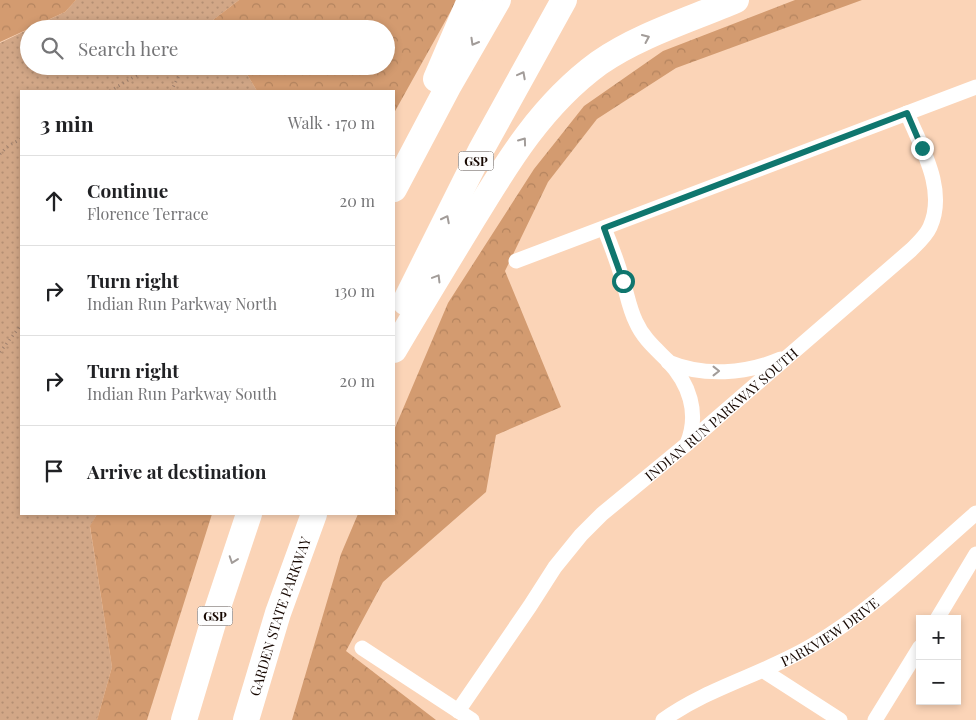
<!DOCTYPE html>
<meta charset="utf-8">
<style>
:root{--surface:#fff;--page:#f6f6f6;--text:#202124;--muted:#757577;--line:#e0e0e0}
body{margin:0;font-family:"Playfair Display",serif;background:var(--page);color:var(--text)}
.controls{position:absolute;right:15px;bottom:15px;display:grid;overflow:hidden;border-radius:0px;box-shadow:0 2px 8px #0003}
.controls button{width:45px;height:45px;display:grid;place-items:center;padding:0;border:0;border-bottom:1px solid var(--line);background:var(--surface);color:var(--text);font:25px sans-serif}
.stop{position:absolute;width:15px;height:15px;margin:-11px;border:4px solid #0f766e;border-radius:50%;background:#fff}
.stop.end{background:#0f766e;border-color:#fff;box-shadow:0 1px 5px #0008}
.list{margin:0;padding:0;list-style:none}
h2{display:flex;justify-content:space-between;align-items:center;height:65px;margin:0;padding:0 20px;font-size:21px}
h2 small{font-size:16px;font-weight:400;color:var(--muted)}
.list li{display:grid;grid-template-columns:32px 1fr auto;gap:15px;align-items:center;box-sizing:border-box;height:90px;padding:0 20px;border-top:1px solid var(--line)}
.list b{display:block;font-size:19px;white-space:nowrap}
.list p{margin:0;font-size:16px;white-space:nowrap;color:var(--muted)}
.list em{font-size:16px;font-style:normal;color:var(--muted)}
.icon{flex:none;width:28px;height:28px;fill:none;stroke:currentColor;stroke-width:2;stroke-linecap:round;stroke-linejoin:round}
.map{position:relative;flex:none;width:976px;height:720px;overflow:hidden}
.search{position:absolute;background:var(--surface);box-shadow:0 2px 8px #0003;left:20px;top:20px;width:375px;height:55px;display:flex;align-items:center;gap:12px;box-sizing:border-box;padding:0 18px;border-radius:28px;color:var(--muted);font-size:19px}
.panel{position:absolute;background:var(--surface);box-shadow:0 2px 8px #0003;left:20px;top:90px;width:375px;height:425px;border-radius:0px}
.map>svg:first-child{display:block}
.grass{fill:url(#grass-dots)}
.forest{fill:url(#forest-crowns)}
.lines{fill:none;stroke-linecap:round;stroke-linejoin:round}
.path{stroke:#9d7f6c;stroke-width:3;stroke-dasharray:1 4;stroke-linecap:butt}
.minor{stroke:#fff;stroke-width:15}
.motorway{stroke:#fff;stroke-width:26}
.oneway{stroke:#a29c99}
.route{stroke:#0f766e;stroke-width:6}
.labels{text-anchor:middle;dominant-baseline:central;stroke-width:5;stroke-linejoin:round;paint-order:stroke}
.shield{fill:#fdfdfd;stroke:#5b514c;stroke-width:1}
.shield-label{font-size:12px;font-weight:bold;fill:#160700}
.street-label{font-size:14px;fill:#160700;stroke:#fdfdfd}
</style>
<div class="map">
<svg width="976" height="720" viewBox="0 0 976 720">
<defs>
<pattern id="grass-dots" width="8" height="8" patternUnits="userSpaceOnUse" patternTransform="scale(1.25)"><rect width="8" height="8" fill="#d2a787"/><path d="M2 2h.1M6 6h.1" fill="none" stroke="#b48e73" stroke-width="1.8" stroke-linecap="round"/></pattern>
<pattern id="forest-crowns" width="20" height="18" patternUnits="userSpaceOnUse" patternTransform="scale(1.25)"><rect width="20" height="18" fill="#d39b70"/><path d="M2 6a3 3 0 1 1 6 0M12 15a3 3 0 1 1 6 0" fill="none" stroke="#b4845f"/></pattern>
</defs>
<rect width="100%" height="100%" fill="#fbd4b7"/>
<path class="grass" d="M76,0H239L213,20L218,29H29L65,12Z
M29,29V66H242L257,91H21V514H97L90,527L112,667L97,720H0V43Z"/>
<path class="forest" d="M0,0H76L65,12L0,42Z
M239,0H457L394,113V91H257L242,66H386V29H218L213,20Z
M795,0H862L676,68L597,119L548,182L505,271L561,407L496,435L486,492L383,582L346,651L436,720H292L341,554L358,514H394V430L448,303L534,169L584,106L663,51Z
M97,514H212L147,720H97L112,667L90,526Z"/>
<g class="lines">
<path class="path" d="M110,91L152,66
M171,91L184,66
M0,154L8,146L21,139
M0,352L21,325"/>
<g class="minor">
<path d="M604,228C611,245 617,261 622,278C627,293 629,308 636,322C643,338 655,348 667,360C689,383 700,413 687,444"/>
<path d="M516,261L976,87"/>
<path d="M668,362C704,377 746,374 781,359"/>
<path d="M937,619L976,554"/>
<path d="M362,648L472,720"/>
<path d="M764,671L840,720"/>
<path id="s1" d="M458,711L530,606L555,567L581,535L602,514L687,444L911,250C918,243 926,236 930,227C947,189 921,147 907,113"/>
<path id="s2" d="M663,720C709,687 765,674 813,645C873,610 924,558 976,513"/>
<path d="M875,720L920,647"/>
</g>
<g class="motorway">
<path d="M436,79L470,0"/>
<path d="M394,189L449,85L498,0"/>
<path d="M405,302L481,150L564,0"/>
<path d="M394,350C418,309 443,268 468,227C505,166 540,106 599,63C639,35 692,19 736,0"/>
<path d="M184,720L216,613L249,514"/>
<path id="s3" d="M246,720L278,613L314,514"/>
</g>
</g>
<defs><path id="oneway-chevron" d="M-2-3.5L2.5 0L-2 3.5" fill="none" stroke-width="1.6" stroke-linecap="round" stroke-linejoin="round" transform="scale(1.25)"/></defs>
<g class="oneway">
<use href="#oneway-chevron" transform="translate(646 38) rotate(-24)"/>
<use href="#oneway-chevron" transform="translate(474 42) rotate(120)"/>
<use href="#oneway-chevron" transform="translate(522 75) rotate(-62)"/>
<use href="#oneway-chevron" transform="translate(523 141) rotate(-54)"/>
<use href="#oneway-chevron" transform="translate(446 219) rotate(-63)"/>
<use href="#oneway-chevron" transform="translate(437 278) rotate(-59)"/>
<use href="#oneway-chevron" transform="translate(716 371)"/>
<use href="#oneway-chevron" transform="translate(233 560) rotate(109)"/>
</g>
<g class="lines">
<path class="route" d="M623,281L604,228L907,113L922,148"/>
</g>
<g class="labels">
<g class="shield">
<rect x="458.5" y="151.5" width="35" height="19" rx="4"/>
<rect x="197.5" y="606.5" width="35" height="19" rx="4"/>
</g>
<g class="shield-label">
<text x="476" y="161">GSP</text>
<text x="215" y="616">GSP</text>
</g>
<g class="street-label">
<text stroke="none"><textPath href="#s1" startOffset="400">INDIAN RUN PARKWAY SOUTH</textPath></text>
<text stroke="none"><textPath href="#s3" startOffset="109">GARDEN STATE PARKWAY</textPath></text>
<text stroke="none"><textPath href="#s2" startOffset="189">PARKVIEW DRIVE</textPath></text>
</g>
</g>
</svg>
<div class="controls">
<button>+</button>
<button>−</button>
</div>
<div class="stop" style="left:623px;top:281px"></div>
<div class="stop end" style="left:922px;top:148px"></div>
<div class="search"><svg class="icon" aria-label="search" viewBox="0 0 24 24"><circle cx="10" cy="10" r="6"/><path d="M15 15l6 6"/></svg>Search here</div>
<section class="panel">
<h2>3 min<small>Walk · 170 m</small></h2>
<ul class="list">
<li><svg class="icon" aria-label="ahead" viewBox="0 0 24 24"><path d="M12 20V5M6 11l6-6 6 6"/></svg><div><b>Continue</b><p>Florence Terrace</p></div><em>20 m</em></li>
<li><svg class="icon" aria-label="right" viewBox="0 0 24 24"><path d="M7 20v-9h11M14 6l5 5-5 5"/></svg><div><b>Turn right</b><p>Indian Run Parkway North</p></div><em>130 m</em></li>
<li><svg class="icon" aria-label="right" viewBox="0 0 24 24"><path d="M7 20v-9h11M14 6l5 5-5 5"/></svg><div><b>Turn right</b><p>Indian Run Parkway South</p></div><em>20 m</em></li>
<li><svg class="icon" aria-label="arrive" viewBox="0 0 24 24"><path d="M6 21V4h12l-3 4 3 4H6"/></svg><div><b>Arrive at destination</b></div></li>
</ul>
</section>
</div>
